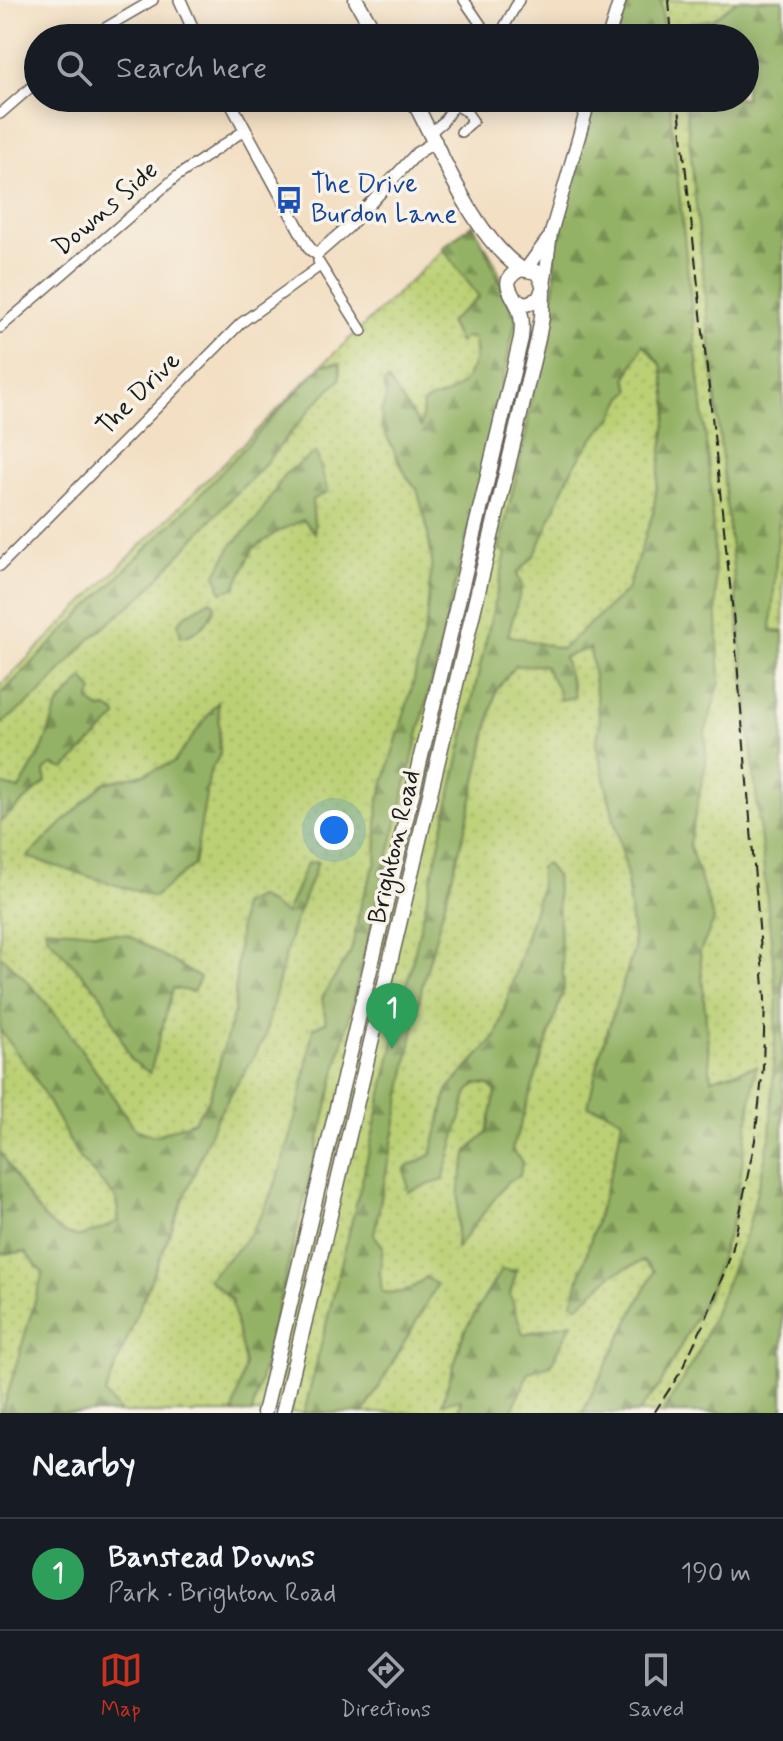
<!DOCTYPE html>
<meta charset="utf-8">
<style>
:root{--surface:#171b24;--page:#242831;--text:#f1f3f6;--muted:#9ea1a6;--line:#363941;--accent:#c8321e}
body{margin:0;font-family:Mynerve,sans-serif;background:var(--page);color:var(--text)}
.you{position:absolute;left:334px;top:830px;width:28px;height:28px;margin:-20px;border:6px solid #fff;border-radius:50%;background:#1a73e8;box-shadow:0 0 0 12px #1a73e833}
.badge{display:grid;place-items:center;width:52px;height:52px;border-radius:50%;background:var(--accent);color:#fff;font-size:26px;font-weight:700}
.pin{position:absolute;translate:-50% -66px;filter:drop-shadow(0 2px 4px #0008)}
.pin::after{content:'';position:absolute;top:42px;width:28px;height:24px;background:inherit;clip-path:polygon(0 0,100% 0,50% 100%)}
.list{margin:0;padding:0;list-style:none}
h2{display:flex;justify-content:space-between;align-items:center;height:104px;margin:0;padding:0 32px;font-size:34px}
h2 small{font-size:26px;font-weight:400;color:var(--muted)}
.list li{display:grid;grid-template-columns:52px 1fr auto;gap:24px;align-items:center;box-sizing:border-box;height:112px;padding:0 32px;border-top:2px solid var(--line)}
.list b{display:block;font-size:30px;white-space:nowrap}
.list p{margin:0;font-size:26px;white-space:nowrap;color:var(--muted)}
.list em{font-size:26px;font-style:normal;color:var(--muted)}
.icon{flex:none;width:44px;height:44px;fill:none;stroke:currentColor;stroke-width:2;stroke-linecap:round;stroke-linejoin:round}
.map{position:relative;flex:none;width:783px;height:1413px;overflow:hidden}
.search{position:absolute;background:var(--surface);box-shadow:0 4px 20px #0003;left:24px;right:24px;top:24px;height:88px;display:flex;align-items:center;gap:20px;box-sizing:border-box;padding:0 28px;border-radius:44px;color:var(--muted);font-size:30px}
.sheet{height:216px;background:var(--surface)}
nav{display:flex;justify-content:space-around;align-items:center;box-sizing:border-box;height:112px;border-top:2px solid var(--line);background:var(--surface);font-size:22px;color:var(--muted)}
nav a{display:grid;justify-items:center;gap:4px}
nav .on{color:var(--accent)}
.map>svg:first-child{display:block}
.grass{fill:url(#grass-dots);stroke:#6c7648;stroke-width:2}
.forest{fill:url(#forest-firs);stroke:#586741;stroke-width:2;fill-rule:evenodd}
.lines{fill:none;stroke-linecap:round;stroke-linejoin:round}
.minor-casing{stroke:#676056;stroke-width:12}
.tertiary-casing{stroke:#676056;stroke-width:14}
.secondary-casing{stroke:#676056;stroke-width:15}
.trunk-casing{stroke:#676056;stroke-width:17}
.minor{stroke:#fff;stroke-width:9}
.tertiary{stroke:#fff;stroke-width:11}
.secondary{stroke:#fff;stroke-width:12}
.trunk{stroke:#fff;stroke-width:14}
.rail{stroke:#1c1c1c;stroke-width:2;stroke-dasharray:12 6;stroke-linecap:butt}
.labels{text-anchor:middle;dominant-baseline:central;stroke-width:7;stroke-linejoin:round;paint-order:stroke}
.transit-label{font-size:26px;fill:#164399;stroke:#f7f3e8;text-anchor:start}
.street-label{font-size:26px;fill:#1c1c1c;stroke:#f7f3e8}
</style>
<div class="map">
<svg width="783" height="1413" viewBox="0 0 783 1413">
<defs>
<pattern id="grass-dots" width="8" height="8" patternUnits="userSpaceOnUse" patternTransform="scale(2)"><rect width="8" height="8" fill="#bbd074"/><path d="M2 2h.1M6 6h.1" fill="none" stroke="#a0b264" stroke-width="1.8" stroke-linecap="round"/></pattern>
<pattern id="forest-firs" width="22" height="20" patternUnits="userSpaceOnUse" patternTransform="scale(2)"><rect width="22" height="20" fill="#94b266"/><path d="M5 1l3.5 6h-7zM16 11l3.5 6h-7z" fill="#789053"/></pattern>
</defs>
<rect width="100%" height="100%" fill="#f7f3e8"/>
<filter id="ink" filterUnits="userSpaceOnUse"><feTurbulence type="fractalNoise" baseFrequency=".0125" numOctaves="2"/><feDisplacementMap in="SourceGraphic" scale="16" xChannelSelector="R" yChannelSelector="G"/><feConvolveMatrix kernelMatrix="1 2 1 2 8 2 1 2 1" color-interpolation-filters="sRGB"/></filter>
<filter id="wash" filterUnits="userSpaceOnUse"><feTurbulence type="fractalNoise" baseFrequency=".006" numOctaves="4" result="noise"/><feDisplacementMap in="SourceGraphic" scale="32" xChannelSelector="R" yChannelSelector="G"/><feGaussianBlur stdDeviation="1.8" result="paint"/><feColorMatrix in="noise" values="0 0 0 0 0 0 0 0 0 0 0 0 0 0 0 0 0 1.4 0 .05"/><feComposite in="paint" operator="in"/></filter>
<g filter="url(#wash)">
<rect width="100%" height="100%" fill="#f3dfc3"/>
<path class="grass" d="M626,0H783V1413H0V686L322,365L465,229C472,235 483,242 488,250C513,290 494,308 548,333L555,281L554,242L596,98H745V38H613Z"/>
<path class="forest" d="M626,0H661L664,38H613Z
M738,0H783V464L771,631L783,632V1413H663L699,1351L748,1228L770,1138L777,999L685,98H745V38H679L678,25L713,19Z
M596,98H669L711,488L720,682L705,733L706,763L689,844L714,920L700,952L711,1079L756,1066L735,1214L709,1292L661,1384L638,1413H582L654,1271L643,1261L613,1274L578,1306L572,1303L616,1154L622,1120L604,1110L588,1106L601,1051L634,949L626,869L596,744L600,723L590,648L564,657L575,697L560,700L558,690L544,665L515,666L496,691L466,826L422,987L374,1235L383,1246L380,1273L382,1292C405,1294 409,1292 426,1277L437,1285L364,1413H304L365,1168L506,553L499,549L526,434L542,340L551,307L555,281L554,242ZM643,344L662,366L668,408L653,513L627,590L562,649L508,635L522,586L517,574L535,555L571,471L591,441L613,417L623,397L631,390L626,379Z
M473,224C487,249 492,265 503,290C507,301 513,308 516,320L474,508L252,1413H233L245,1364L231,1299L208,1279C223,1263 242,1247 253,1229C287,1175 303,1090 313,1028L326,1022L322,998L351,951L362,900L376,862L378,803L413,684L426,623L432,560L426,522L417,489L407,477L382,427L381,413L386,398L384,383L388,380L421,427L423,404C431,397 438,399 447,394C468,384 480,361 473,338L465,337L459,343L449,322L479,297L442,248Z
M340,363V380L315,404L259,471L230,499L145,593L89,640L40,694L0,725V695L197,498L322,365Z
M316,452L328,492L312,500L315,533L303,520L277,532L253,549L235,588L221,592L216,574L232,545L257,519L285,474Z
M210,600L215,605C211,622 197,634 181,637L178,623L184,616Z
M83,678L93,691L89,701L100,709L107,708L116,713L117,717L65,769L51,765L44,771L46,782L0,822V784L19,789L43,748L57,707Z
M218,702L220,755L210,771L194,865L154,897L27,857L104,783L144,774L174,762Z
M318,862L292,930L264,1039L216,1119L105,1394L121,1413H2L43,1273L25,1252L0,1254V1151C15,1175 45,1237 78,1236C90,1235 108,1226 119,1221L116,1198L79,1158L34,1076L0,1030V955C55,1002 94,1070 135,1129L155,1136L194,1121L209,1099L234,1011L241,905L258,897L286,914L307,863Z
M546,864L556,876L564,989L512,1150L522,1162L520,1176L508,1181L456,1249L459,1187L468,1151L487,1132L496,1092L489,1085L476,1084L468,1092L443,1180L408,1192L405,1168L431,1155L448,1089L496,1037L540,890V867Z
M45,928L128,935L200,978L193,992L173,988L150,1073L131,1060L102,996L47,936Z
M501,1270H517L510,1294L523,1334L572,1323L551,1365L529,1372L511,1413H458L461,1399L442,1403L465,1330Z"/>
</g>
<g filter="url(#ink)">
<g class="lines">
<g class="minor-casing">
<path id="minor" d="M464,0L490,38
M88,38L153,0
M498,38L519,0
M454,104L466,111L473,121L461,132
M0,114L38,81
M431,132L443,122L459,98
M318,261L362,331
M0,328L176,177L245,130
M0,566L241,323L320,266"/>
</g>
<g class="tertiary-casing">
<path id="tertiary" d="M180,0L197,38
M228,98L310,249L317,254L348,227L417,153L436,141"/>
</g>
<g class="secondary-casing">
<path id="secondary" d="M608,38L620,0
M526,269L548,239
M544,286L551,233L590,98"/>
</g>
<g class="trunk-casing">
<path id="trunk" d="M356,0L378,38
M412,98C441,151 472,235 521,269
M264,1413L521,338C522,330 523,321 520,312C516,295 495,282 521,269L537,272L544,286L539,299L526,304L515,300
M283,1413L538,339L542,317L543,292"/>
</g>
<use href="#minor" class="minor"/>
<use href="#tertiary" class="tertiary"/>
<use href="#secondary" class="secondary"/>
<use href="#trunk" class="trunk"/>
<path class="rail" d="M669,0L672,38
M654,1413L680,1373L706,1319L732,1252L755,1140L763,1068L765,999L733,613L678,98"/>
</g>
</g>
<defs>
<g id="bus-bare" transform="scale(2.16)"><path d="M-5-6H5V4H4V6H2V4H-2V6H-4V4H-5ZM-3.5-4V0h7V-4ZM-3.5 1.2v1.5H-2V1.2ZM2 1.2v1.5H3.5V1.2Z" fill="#1a4fb4" stroke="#f7f3e8" stroke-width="2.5" paint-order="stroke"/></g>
</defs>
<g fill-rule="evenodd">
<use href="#bus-bare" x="289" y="200"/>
</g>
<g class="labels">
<g class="transit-label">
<text x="311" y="185">The Drive<tspan x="311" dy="30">Burdon Lane</tspan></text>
</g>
<g class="street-label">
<text transform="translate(106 209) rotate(-41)">Downs Side</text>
<text transform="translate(139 394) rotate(-45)">The Drive</text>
<text transform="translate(395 847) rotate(-77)">Brighton Road</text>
</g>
</g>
</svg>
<div class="you"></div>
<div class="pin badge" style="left:392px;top:1049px;background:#2e9e5b">1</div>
<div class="search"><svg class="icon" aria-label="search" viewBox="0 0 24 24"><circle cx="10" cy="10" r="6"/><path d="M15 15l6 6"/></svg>Search here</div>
</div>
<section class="sheet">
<h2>Nearby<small></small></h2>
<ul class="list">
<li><span class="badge" style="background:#2e9e5b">1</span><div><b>Banstead Downs</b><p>Park · Brighton Road</p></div><em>190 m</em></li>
</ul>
</section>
<nav>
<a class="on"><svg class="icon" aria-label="map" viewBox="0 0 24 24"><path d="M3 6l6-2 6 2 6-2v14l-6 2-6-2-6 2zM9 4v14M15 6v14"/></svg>Map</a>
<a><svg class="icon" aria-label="directions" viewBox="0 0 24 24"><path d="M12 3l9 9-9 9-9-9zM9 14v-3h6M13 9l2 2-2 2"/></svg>Directions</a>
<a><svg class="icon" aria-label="saved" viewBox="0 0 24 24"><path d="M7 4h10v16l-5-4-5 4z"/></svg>Saved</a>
</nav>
